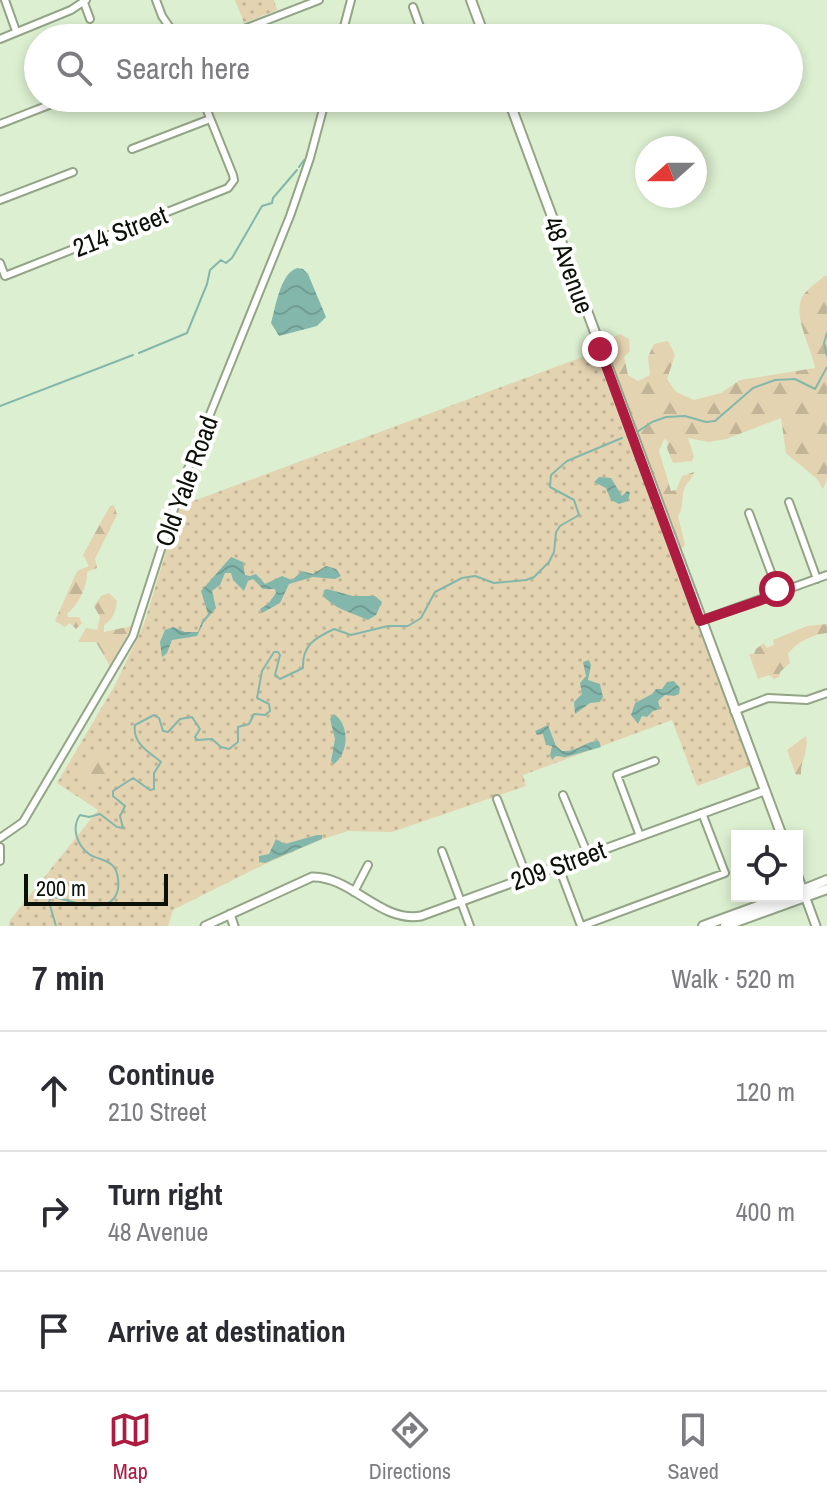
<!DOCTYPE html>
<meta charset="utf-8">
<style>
:root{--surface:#fff;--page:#f7f7f7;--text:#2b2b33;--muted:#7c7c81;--line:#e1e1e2;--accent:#ae1b40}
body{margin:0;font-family:"Archivo Narrow",sans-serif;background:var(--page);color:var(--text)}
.controls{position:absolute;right:24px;bottom:24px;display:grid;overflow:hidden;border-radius:0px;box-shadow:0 4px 12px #0003}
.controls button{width:72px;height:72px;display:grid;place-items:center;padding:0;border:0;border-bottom:2px solid var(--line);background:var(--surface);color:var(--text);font:40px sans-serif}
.compass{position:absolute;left:635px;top:136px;width:72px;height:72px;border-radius:50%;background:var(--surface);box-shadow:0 4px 12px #0003;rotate:249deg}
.scale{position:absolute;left:24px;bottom:20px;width:144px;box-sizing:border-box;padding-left:8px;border:4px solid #0b1107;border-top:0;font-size:22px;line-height:28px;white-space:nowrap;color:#0b1107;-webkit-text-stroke:6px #fff;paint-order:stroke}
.stop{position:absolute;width:24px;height:24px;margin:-18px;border:6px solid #ae1b40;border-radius:50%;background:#fff}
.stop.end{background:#ae1b40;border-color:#fff;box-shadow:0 2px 8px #0008}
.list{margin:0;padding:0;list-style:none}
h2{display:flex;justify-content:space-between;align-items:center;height:104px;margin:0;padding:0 32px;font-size:34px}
h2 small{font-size:26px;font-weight:400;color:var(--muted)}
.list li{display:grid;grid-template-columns:52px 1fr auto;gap:24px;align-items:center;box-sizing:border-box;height:120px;padding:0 32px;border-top:2px solid var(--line)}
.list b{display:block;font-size:30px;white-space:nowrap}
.list p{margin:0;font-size:26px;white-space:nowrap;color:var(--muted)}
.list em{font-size:26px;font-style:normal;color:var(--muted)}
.icon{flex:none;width:44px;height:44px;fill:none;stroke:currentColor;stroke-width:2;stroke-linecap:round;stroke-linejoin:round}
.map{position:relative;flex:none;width:827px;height:926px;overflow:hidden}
.search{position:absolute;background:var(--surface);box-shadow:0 4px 12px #0003;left:24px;right:24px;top:24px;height:88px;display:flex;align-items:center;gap:20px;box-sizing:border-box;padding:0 28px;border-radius:44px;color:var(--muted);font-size:30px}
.sheet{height:464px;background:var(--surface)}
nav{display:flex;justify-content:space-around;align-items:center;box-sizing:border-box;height:112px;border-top:2px solid var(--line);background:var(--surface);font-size:22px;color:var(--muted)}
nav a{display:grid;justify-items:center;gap:4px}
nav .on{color:var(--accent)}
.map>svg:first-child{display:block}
.green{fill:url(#green-dots)}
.forest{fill:url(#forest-firs)}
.water{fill:url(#water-waves)}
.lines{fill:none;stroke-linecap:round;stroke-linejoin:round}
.stream{stroke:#83b7ac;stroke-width:2}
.minor-casing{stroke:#93a487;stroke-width:10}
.tertiary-casing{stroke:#93a487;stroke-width:11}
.secondary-casing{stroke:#93a487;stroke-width:12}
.minor{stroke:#fff;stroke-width:6}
.tertiary{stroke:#fff;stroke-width:7}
.secondary{stroke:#fff;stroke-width:8}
.route{stroke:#ae1b40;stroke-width:10}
.labels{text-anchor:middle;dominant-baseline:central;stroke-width:8;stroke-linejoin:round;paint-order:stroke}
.street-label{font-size:26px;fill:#0b1107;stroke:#fff}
</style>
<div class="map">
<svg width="827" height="926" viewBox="0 0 827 926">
<defs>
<pattern id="green-dots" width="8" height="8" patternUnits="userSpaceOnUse" patternTransform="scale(2)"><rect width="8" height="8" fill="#e4d3b1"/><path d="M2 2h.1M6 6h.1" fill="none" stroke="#c2b497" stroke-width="1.8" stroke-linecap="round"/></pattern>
<pattern id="forest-firs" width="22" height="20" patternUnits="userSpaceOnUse" patternTransform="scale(2)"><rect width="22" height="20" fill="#e4d3b1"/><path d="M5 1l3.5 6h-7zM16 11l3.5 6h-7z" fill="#c2b497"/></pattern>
<pattern id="water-waves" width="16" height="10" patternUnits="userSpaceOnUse" patternTransform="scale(2)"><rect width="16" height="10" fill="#83b7ac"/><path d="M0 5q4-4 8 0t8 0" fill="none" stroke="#709c92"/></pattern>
</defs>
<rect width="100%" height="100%" fill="#dcefd0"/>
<path class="green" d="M235,0H274L277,10L244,23Z
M596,352L750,766L697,786L672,720L523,775L526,786L392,832L348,831L320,840L263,865L173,910L168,926H9L10,920L98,810L57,783L115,685L144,624L180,506Z"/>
<path class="forest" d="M824,276H827V479L823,489L817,479L786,453L781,418L726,439L709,442L688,438L694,456L692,461L673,463L667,448L668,441L664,439L659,451L671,491L676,490L682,476L694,472C692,479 686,483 684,490C681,499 684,507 678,516L685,545L681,549L603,342L620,334L629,339L630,351L624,357L628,375L638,381L650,375L648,357L654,344L668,341L675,355L667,379L676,392L694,400L721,393L740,380L815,368C812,347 789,312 805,293C810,287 818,282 824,276Z
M114,505L117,515L95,559L97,568L87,572C88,586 78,605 67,614L68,617H79L82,623L76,629L70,623L65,627L55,621L77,571L89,566L83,555L110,506Z
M109,593L117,601C116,612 113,619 104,625V632L132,626L110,666L96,642H78L86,628L97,630L100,617L94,606L101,596Z
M827,624V633C814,634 796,642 788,654L790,663L780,672L779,677L774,679L769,675L758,679L749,654H754L756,649L764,643L767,648L774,645L773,640L807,626Z
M806,736C809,754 800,760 801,775H796L787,750Z
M95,751L102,755L106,776L92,793L84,785L79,768L88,754Z"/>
<path class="water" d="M297,268L303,269L308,274L326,317L317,326L279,336L271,323C276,306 280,274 297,268Z
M599,477L611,478L622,496L627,491L630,492L628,501L619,504L611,500L606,488L594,482Z
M231,557L243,562L245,575L250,576L256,574L265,584L282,576L292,580L302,571L313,574L326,566L336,569L341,576L335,579L313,577L289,584L280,603L262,613L260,609L268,604L276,593L275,589H263L253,579L248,581L244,591L233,580L231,573H225L220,585L212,591L216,608L204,622L197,636L172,640L167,653L162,657L160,642L165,630L173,627L185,632H198L202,621L208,614L201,591Z
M327,589L353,596H375L382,602L376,615L368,620C350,612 337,610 323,596L324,590Z
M589,660L591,665L588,680L600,684L603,697L600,702L590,703L575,714L574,702L582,694L580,683L586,676L583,662Z
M674,681L680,688L679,694L674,696L665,695L658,701L660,709L653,711L647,717L642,716L638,724L631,715L635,703L652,694L656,689H662L667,682Z
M334,714C350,725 349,753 334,764L331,761L335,739L330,719Z
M548,725L556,746L562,751C579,752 586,740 599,741L601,747L566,757L556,756L552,760L550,755L552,746L546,745L543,734L537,735L535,731Z
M317,835H322V839L265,863L259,862V856L269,854L276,839L285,844Z"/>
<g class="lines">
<path class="stream" d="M299,167L304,160
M827,333L824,343L827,356
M139,353L187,333L207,284L210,270L221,260L226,263L232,258L262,206L272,203L273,198L297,170
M0,406L133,355
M637,432L652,422L666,417L685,416L706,422L715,421L753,388L775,380L795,379L815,389L827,367
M56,926L49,902L51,896C69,900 112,919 118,889C119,882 118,870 112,865C106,859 96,859 89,854C77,845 71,828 80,815L89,817L100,814L117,827L123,828L120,816L125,806L113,796V791L133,778L150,790L154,789V773L161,762C149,752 132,743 135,725L154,715L159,718L163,731L168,732L180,719L192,717L200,729L195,737L197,740L212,739L221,747L229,749L238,742V727L249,724L254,714L265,715L270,711L269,704L257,698L262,671L274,652H278L280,655L275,675L280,679L303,668C302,645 315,638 334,629L351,635L388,626H408L421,618L435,592L462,578L475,576L494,583L526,580L534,577L549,562L554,552L556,532L560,526L579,515L574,500L550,487L551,475L567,461L622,438"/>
<g class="minor-casing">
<path id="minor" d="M5,0L16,31
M83,0L90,19
M156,0L162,16L177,38
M413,7L424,38
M221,38L319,0
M341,38L351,0
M0,39L71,10L86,0
M0,124L67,98
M132,149L210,119
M0,200L73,172
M0,263L5,276L228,188L234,180L233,175L202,98
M789,502L817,579
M749,513L779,594
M700,621L827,575
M734,711L768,698L807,700L827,693
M563,795L588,855
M497,799L527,877
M640,836L617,775L655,761
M0,838L23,822L133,636L183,481L290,216L310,158L326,98
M0,847V861
M442,851L470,926
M558,865L581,926
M354,892L368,865
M582,926L725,873L702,813"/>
</g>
<g class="tertiary-casing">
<path id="tertiary" d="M805,896L816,926
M230,914L234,926
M205,926L312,877C352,876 380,923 421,916L764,791"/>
</g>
<g class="secondary-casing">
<path id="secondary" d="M471,0L485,38
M508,98L782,836
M797,875L803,892
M797,892L827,880
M703,926L785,896
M725,926L827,889"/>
</g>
<use href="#minor" class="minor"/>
<use href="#tertiary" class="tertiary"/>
<use href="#secondary" class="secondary"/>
</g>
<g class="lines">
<path class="route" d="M600,349L700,621L779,594L777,589"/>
</g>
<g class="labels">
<g class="street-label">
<text transform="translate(120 231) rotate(-21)">214 Street</text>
<text transform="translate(569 265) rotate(70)">48 Avenue</text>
<text transform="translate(186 481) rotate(-70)">Old Yale Road</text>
<text transform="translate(558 865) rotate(-20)">209 Street</text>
</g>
</g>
</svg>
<div class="controls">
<button><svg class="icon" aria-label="locate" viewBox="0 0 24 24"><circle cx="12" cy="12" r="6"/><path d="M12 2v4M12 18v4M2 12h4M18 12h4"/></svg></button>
</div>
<svg class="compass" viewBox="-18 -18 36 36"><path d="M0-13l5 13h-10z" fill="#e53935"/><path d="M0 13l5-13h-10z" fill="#7c7c81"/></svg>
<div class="scale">200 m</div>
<div class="stop" style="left:777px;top:589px"></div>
<div class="stop end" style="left:600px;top:349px"></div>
<div class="search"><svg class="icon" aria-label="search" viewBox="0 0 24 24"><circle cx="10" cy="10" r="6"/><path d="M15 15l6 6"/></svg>Search here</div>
</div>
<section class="sheet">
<h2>7 min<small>Walk · 520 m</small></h2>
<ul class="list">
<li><svg class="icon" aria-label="ahead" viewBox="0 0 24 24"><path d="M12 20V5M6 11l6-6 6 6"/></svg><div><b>Continue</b><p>210 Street</p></div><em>120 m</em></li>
<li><svg class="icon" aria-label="right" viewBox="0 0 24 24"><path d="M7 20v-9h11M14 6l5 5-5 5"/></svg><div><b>Turn right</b><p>48 Avenue</p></div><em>400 m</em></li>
<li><svg class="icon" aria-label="arrive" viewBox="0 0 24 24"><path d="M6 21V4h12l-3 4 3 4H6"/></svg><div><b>Arrive at destination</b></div></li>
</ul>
</section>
<nav>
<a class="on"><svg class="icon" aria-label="map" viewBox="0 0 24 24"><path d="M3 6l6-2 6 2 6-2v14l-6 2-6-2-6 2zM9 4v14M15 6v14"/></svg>Map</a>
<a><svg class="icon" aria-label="directions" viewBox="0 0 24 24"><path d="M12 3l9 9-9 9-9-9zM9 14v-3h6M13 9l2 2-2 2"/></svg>Directions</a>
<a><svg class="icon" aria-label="saved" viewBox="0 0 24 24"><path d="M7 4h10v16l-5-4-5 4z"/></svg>Saved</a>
</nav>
